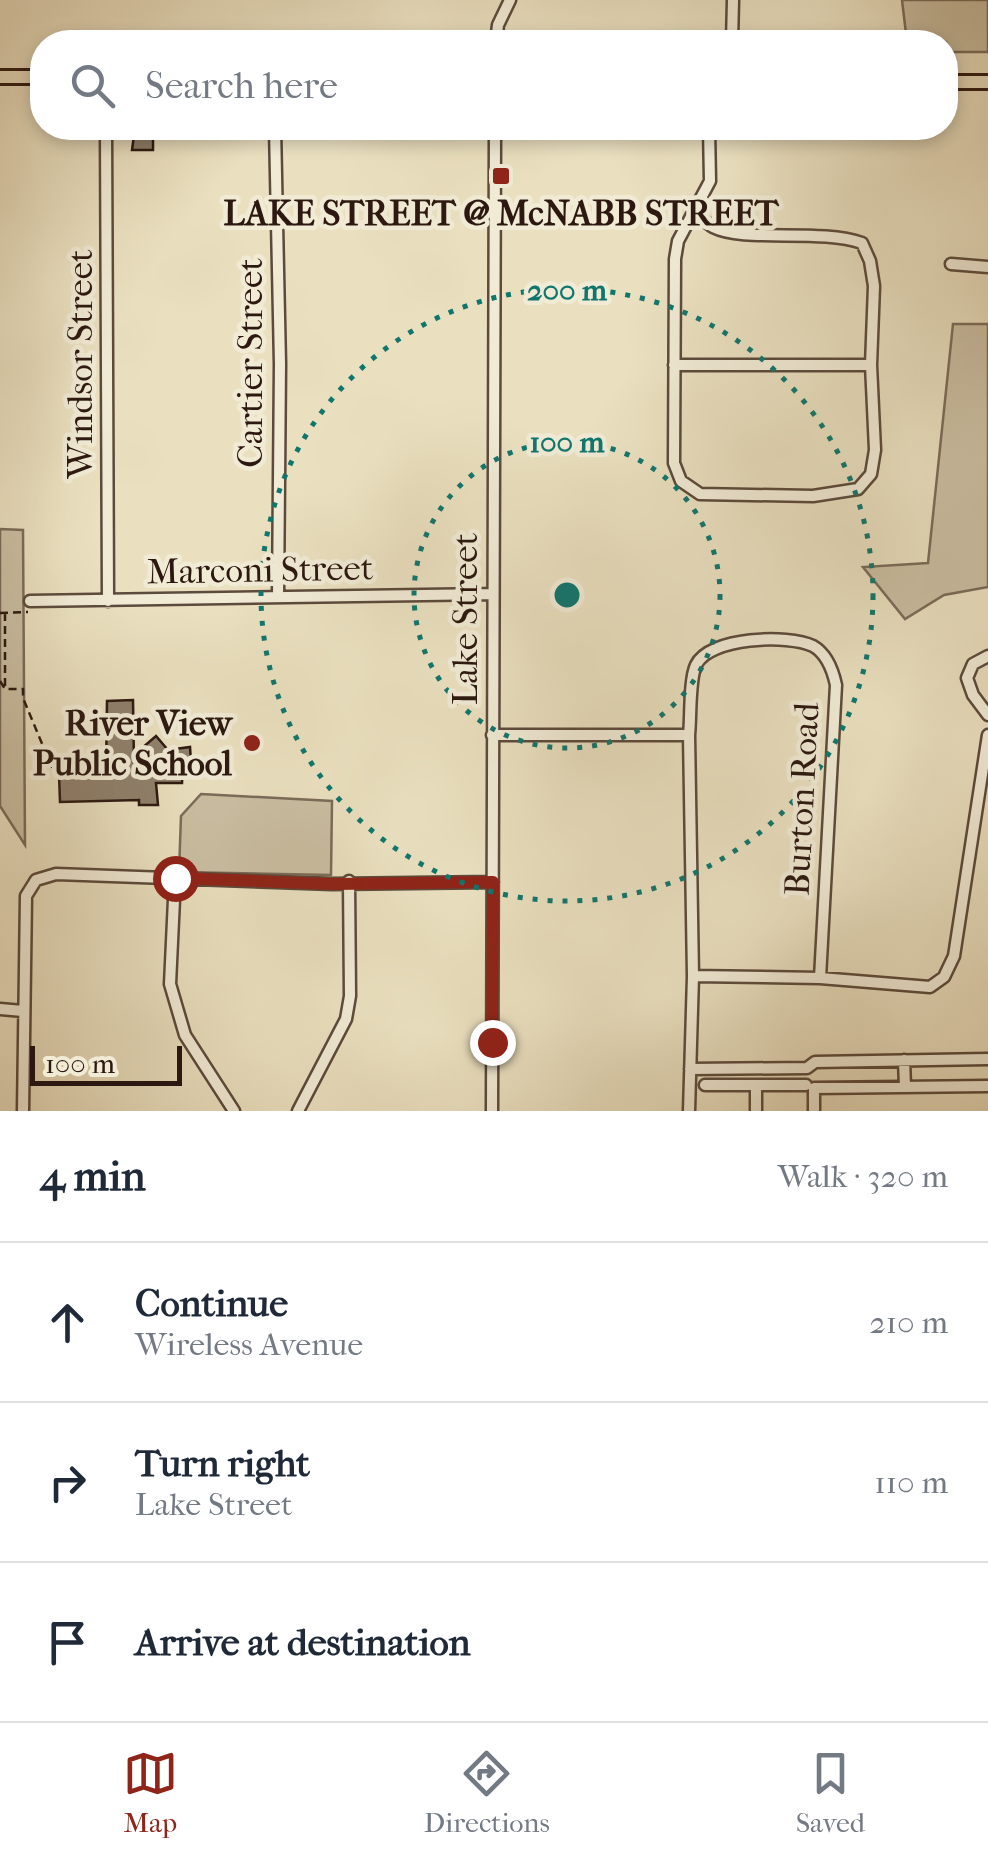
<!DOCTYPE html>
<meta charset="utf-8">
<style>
:root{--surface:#fff;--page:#f6f6f7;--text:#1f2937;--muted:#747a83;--line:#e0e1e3;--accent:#8f2418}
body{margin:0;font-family:"IM FELL French Canon",serif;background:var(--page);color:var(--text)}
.scale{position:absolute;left:30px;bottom:25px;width:152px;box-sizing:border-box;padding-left:10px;border:5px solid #2c1810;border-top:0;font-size:28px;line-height:35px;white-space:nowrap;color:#2c1810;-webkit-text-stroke:8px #f1ebd6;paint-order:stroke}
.stop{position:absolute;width:30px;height:30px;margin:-22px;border:8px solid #8f2418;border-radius:50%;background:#fff}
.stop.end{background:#8f2418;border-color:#fff;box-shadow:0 2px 10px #0008}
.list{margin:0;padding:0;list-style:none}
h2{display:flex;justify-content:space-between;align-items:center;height:130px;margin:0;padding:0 40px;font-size:42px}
h2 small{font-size:32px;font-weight:400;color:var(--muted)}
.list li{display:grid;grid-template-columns:65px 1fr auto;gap:30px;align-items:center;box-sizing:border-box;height:160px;padding:0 40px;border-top:2px solid var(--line)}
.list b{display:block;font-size:38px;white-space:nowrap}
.list p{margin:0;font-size:32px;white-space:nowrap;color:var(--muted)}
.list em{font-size:32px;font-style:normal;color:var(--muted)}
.icon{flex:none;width:55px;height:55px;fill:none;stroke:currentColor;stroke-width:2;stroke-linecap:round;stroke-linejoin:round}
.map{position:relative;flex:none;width:988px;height:1111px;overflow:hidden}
.search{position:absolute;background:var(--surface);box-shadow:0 5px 15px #0003;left:30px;right:30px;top:30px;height:110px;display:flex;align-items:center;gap:25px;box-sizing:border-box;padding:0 35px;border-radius:40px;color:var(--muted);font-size:38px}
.sheet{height:610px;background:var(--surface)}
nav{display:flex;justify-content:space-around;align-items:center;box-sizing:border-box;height:140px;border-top:2px solid var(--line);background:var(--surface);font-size:28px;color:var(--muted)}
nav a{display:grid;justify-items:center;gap:5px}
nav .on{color:var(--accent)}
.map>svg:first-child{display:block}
.green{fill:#cabea2;stroke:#7b6b59;stroke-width:2.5}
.building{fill:#8f806c;stroke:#2c1810;stroke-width:2.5}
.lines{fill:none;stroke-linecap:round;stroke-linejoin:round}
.minor-casing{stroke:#5c4a3c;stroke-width:15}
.major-casing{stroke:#2c1810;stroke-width:18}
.path{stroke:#2c1810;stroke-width:2.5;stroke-dasharray:8 5;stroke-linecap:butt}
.minor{stroke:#f1ebd6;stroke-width:10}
.major{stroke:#eae0c0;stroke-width:12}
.route{stroke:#8f2418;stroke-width:12}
.ring{fill:none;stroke:#0f766e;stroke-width:5;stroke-dasharray:5 10}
.poi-dot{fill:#8f2418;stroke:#f1ebd6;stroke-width:4}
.labels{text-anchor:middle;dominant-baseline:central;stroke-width:9;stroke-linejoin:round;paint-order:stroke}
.poi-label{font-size:35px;font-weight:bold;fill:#2c1810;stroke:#f1ebd6}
.street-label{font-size:35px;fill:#2c1810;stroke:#f1ebd6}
.centre{fill:#0f766e;stroke:#f1ebd6;stroke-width:5}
.ring-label{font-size:30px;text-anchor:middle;font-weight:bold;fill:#0f766e;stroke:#f1ebd6;stroke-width:9;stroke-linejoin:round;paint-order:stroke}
</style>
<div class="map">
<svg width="988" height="1111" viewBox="0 0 988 1111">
<rect width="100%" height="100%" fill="#eae0c0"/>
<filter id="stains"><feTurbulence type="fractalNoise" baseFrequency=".002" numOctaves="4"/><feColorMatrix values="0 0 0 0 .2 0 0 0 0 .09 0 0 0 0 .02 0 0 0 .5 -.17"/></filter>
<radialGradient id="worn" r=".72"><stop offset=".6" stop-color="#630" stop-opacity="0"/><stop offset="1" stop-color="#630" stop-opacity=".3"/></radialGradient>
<path class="green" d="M902,0H988V52H946V42H907Z
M953,324H988V587L944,595L905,619L863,567L928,563Z
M0,529L23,530L25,845L0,806Z
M201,794L332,801L331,875L179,872L181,816Z"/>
<path class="building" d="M135,128H153V150H132Z
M133,700L134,763H141L142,748L156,736L168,750L190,747L191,762L183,763L182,783H156L158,805H139V800L60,802L59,774L106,775L107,701Z"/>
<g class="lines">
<g class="minor-casing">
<path id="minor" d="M496,42L498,25L510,0
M732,42L733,0
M106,128L108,601
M275,128L280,364L278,597
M695,213C701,217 707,224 713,227C744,243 820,228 862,243L870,261L874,286L871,365L875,450L871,474L858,489L813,496L700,494L681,481L674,463L675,259L678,241L710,181L709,128
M951,264L988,267
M674,365H871
M30,601L492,594
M988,656L973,664L967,678L973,695L988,715
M492,735H689L693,976L689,1111
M689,735C691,718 689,680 696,665C709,637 788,634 813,646C827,654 833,671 836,685L820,978
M175,878L170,984L185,1035L234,1111
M693,976L820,978L930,987L944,977L954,956L988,735
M0,1009L23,1011
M904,1060L905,1087
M690,1069L807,1068L815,1062L988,1059
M705,1085H806
M756,1085V1111
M23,1111L26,896L36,880L56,874L332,884L493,882
M298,1111L346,1019L350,996L349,881
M492,1111L495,128
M814,1111V1088L988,1086"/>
</g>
<g class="major-casing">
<path id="major" d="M0,77H42
M946,82H988"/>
</g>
<path class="path" d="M0,613L28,612
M5,613V686
M0,681L5,689H23V698L53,770"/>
<use href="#minor" class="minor"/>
<use href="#major" class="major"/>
</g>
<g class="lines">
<path class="route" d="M175,878L332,884L493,882L492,1042"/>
</g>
<g class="ring">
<circle cx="567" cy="595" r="153"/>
<circle cx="567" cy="595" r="306"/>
</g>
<g class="poi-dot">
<rect x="491" y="166" width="20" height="20" rx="5"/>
<circle cx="252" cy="743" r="10"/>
</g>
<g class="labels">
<g class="poi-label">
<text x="501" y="213">LAKE STREET @ McNABB STREET</text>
<text x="232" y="723" text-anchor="end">River View<tspan x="232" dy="40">Public School</tspan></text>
</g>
<g class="street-label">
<text transform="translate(250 363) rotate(-90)">Cartier Street</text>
<text transform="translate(80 364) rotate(-90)">Windsor Street</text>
<text transform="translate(260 570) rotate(-1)">Marconi Street</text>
<text transform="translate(465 619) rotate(-90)">Lake Street</text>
<text transform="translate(802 799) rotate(-87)">Burton Road</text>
</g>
</g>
<circle cx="567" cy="595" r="15" class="centre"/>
<g class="ring-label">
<text x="567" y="300">200 m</text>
<text x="567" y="452">100 m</text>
</g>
<rect width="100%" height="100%" filter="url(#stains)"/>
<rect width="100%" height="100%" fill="url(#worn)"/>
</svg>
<div class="scale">100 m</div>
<div class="stop" style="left:175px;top:878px"></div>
<div class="stop end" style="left:492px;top:1042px"></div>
<div class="search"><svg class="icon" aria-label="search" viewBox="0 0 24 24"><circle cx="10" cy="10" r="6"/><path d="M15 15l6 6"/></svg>Search here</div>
</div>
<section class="sheet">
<h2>4 min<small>Walk · 320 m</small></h2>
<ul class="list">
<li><svg class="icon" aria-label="ahead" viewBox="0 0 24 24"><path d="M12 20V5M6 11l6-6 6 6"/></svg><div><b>Continue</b><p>Wireless Avenue</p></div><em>210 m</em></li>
<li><svg class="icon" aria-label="right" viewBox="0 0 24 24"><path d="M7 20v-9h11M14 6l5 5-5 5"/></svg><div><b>Turn right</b><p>Lake Street</p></div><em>110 m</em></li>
<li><svg class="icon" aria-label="arrive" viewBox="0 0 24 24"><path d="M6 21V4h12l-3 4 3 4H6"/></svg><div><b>Arrive at destination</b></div></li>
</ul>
</section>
<nav>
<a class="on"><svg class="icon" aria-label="map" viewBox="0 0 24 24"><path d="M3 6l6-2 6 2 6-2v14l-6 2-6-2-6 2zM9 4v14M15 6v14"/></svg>Map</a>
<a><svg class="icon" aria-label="directions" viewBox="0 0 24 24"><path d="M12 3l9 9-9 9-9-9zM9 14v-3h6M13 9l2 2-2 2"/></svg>Directions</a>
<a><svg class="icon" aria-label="saved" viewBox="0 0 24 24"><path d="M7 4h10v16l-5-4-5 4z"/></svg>Saved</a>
</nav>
